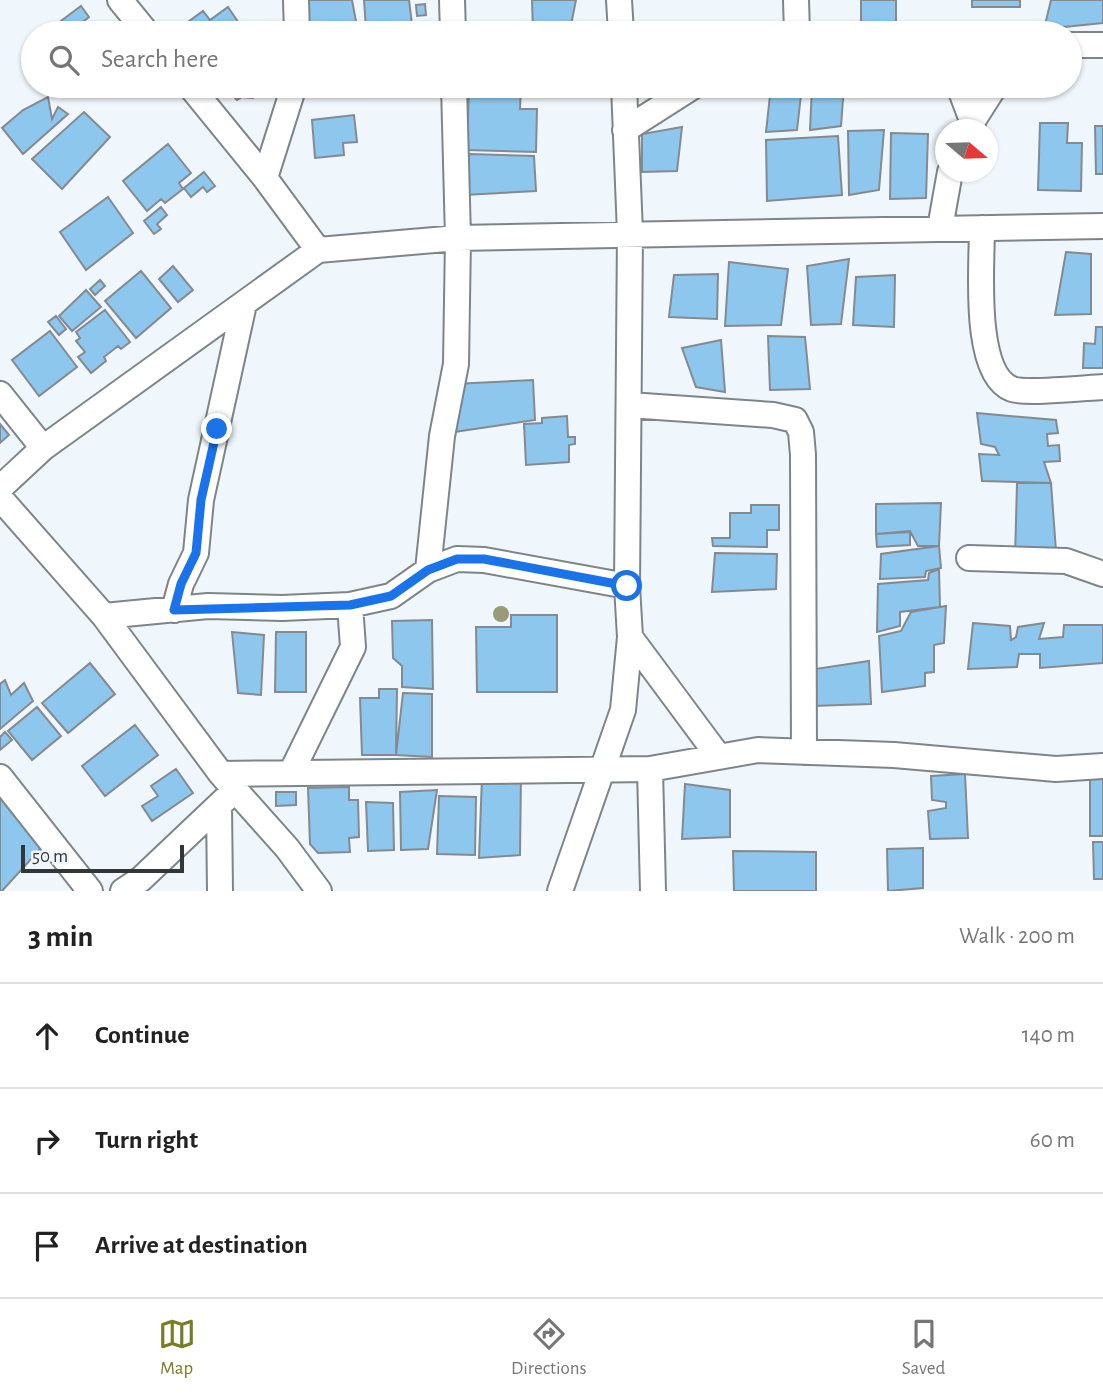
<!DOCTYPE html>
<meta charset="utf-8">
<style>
:root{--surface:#fff;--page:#f2f2f2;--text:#222;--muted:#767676;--line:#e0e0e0;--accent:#777c26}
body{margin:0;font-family:"Alegreya Sans",sans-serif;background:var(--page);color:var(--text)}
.compass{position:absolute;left:935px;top:119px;width:63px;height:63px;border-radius:50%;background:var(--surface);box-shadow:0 2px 5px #0004;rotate:109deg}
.scale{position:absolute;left:21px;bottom:18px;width:163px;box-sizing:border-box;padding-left:7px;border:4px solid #333638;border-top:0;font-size:19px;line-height:24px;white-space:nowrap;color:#333638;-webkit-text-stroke:5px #f0f7fc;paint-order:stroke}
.stop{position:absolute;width:21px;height:21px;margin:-16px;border:5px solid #1a73e8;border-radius:50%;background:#fff}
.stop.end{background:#1a73e8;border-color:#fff;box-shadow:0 2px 7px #0008}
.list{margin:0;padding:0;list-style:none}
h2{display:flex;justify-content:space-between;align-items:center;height:91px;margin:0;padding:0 28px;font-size:30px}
h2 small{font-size:23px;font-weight:400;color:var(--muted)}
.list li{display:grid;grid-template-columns:46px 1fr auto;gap:21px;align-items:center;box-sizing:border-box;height:105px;padding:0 28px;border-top:2px solid var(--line)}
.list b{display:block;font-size:26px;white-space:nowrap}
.list em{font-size:23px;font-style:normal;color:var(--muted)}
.icon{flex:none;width:38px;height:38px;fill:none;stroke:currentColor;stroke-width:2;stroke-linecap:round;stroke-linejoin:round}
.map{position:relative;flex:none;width:1103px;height:891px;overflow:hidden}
.search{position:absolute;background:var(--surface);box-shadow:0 2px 5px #0004;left:21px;right:21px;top:21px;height:77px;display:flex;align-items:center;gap:18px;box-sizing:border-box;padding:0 24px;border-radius:38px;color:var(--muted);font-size:26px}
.sheet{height:406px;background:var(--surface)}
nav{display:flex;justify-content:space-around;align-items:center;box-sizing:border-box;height:98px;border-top:2px solid var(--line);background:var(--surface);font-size:19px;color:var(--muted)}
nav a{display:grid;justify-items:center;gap:4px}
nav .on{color:var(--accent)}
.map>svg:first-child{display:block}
.building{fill:#8dc7ee;stroke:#848a8f;stroke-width:2}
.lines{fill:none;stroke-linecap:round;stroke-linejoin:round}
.minor-casing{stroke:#7e8589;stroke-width:28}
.minor{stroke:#fff;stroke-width:24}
.tree{fill:#979c76}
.route{stroke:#1a73e8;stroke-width:9}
</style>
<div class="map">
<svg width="1103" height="891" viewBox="0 0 1103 891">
<rect width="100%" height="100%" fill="#f0f7fc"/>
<path class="building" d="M302,0H352L358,32L305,33Z
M364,0H409L412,24L366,28Z
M532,0H576L570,30L533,32Z
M861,0H896V27L861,28Z
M972,0H1020V7H972Z
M1051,0H1103V23L1044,29Z
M425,4L426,15L417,16L416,5Z
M81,6L89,17L83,22L91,33H45Z
M228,7L245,32L243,33H179L177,30L203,11L210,20Z
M224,86H253L255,91L253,98L242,97L237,100Z
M469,86H521L520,109H537L536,152L467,150Z
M771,86H802L797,130L766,132Z
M812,86H844L841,126L810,130Z
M48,97L52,119L58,107L68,114L23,154L2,128L23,110Z
M84,112L110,137L62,189L32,159Z
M354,115L357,142L343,143L344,155L315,158L312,120Z
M1040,123H1068L1067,143H1082L1081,191L1038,190Z
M1095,126H1103V174H1096Z
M682,127L677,171L642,172V134Z
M884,130L879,190L849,195L848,131Z
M891,133L928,134L926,198L890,199Z
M838,136L842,195L767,201L766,140Z
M168,144L191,173L179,183L183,189L165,203L161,199L147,211L123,181Z
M469,154L534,156L536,191L465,195Z
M204,172L215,186L207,192L203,187L191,197L184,188Z
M108,197L133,233L86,270L60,232Z
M161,207L167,215L157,224L161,229L154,234L144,221Z
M1066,252L1091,254V314L1055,315Z
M849,259L841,324L811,325L807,266Z
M729,262L788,269L781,325L725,326Z
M173,266L193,290L178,302L159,279Z
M141,271L171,308L136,338L105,301Z
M718,274L717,319L669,317L674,275Z
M895,275L894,327L853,325L856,277Z
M100,280L105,286L95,295L90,289Z
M86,290L101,307L72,331L59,316Z
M105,310L130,342L121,349L118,346L104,357L106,361L91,373L78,357L85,352L76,341L80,338L76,332Z
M56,316L66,329L59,335L48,322Z
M1096,327H1103V368H1083L1084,343L1095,344Z
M50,331L77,367L39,396L12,360Z
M768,336L805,337L810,389L770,390Z
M721,340L725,392L696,387L682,348Z
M533,380L535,420L454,432L453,384Z
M977,413L1056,420L1058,433L1047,434L1048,446L1059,445L1060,461L1044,462L1051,483L982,481L979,454L999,455L995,447L981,444Z
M567,416L568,437H575V444L569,445V462L526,465L524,424L542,423V418Z
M0,424L9,435L0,443Z
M1017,483H1051L1056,551L1015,558Z
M941,503L939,546H918L910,531L876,534V504Z
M751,505H779V530H767V547L713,546L712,538H730V513H751Z
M910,532V545L877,547L876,534Z
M939,546L941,568L926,571L925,577L880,579L881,554Z
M715,553L777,554L776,589L712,592Z
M939,569L940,607L900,612V626L877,632L878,584L928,580L929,573Z
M946,606L944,643L934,645V672L925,673V686L882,692L879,636L901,631L911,612Z
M511,615H557V692H477L476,627H511Z
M432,620L433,689L402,687V666L393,658L392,621Z
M973,623L1010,626L1011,640L1016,637L1018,627L1044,623L1039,639L1063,637L1064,625H1103V663L1040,668V654H1019L1017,667L968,669Z
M232,632L264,635L261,695L238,693Z
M276,632H306V692H275Z
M869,661L871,704L812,706L815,669Z
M90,663L115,694L68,733L42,703Z
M5,680L11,695L24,683L33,701L0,729V684Z
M379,689H397L396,755H362L360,698H379Z
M403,693L432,694V757L396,755Z
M37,707L61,736L32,760L8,731Z
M135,725L158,755L105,796L82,766Z
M5,732L12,740L0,750V737Z
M176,769L193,793L152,821L142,806L158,796L151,786Z
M965,774L968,838L930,839L928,811L946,808V802L932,800L931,776Z
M521,775L520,855L479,858L482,777Z
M1090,777H1103V836H1090Z
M685,784L730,790V837L682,839Z
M349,787V800H358L359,837L349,838L350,852L318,853L310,844L308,788Z
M437,790L428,849L401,850L400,792Z
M276,792H296V805L276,806Z
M0,796L43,846L2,891H0Z
M439,796L476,797L475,855L437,854Z
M366,802L393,803L394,850L368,851Z
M1093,842H1103V879H1094Z
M923,848V888L888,891L887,849Z
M733,851L816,852V891H734Z"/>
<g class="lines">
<g class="minor-casing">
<path id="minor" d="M120,0L147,33
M296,0L297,33
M452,0L453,33
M619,0L621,33
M796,0L797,33
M1070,45H1103
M190,86L265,178L318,250
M959,86L973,123
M625,130L694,86
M967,130L995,86
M265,178L294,86
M940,228L950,172
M982,228C982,264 972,374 1012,389C1026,394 1084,388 1103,387
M0,394L43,448
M629,405L773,415L795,420L801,432L803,455L804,752
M0,488L43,448L318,250L458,238L1103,226
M0,498L104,616L221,774L287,848L319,891
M969,558L1066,561L1103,574
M428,570L442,436L456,364L458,238L454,86
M174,610L181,584L196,553L201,500L244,304
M104,616L208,606L282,608L350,605L391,596L428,570L457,559L484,560L627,586
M630,637L719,757
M650,769L653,891
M291,773L353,647L350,605
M221,774L650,769L758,750L894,755L1056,769L1103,766
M0,777L90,891
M219,807L220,891
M123,891L141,879L235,790
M560,891L623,710L630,637L627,586L630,233L624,86"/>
</g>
<use href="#minor" class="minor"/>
</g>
<circle class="tree" cx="501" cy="614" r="8"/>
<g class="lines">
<path class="route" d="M217,429L201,500L196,553L181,584L174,610L350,605L391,596L428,570L457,559H484L627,586"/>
</g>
</svg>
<svg class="compass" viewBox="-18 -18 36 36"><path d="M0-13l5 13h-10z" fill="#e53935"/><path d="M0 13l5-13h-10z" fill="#767676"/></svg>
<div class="scale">50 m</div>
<div class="stop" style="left:627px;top:586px"></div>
<div class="stop end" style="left:217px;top:429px"></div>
<div class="search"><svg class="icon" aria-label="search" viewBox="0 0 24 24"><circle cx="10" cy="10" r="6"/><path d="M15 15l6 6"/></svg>Search here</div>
</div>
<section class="sheet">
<h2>3 min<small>Walk · 200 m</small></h2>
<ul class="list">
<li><svg class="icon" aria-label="ahead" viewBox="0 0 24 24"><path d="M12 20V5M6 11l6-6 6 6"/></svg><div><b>Continue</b></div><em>140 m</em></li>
<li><svg class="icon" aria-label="right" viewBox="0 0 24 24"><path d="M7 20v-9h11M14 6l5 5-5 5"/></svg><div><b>Turn right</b></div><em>60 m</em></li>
<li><svg class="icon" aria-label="arrive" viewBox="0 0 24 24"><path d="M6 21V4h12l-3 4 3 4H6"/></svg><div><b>Arrive at destination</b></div></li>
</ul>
</section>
<nav>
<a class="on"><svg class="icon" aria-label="map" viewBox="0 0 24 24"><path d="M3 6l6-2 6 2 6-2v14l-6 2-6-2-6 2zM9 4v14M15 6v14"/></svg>Map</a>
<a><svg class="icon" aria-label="directions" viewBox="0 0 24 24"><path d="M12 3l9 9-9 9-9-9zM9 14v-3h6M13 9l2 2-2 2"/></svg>Directions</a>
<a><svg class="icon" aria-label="saved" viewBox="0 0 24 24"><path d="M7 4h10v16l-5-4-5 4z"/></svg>Saved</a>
</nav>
